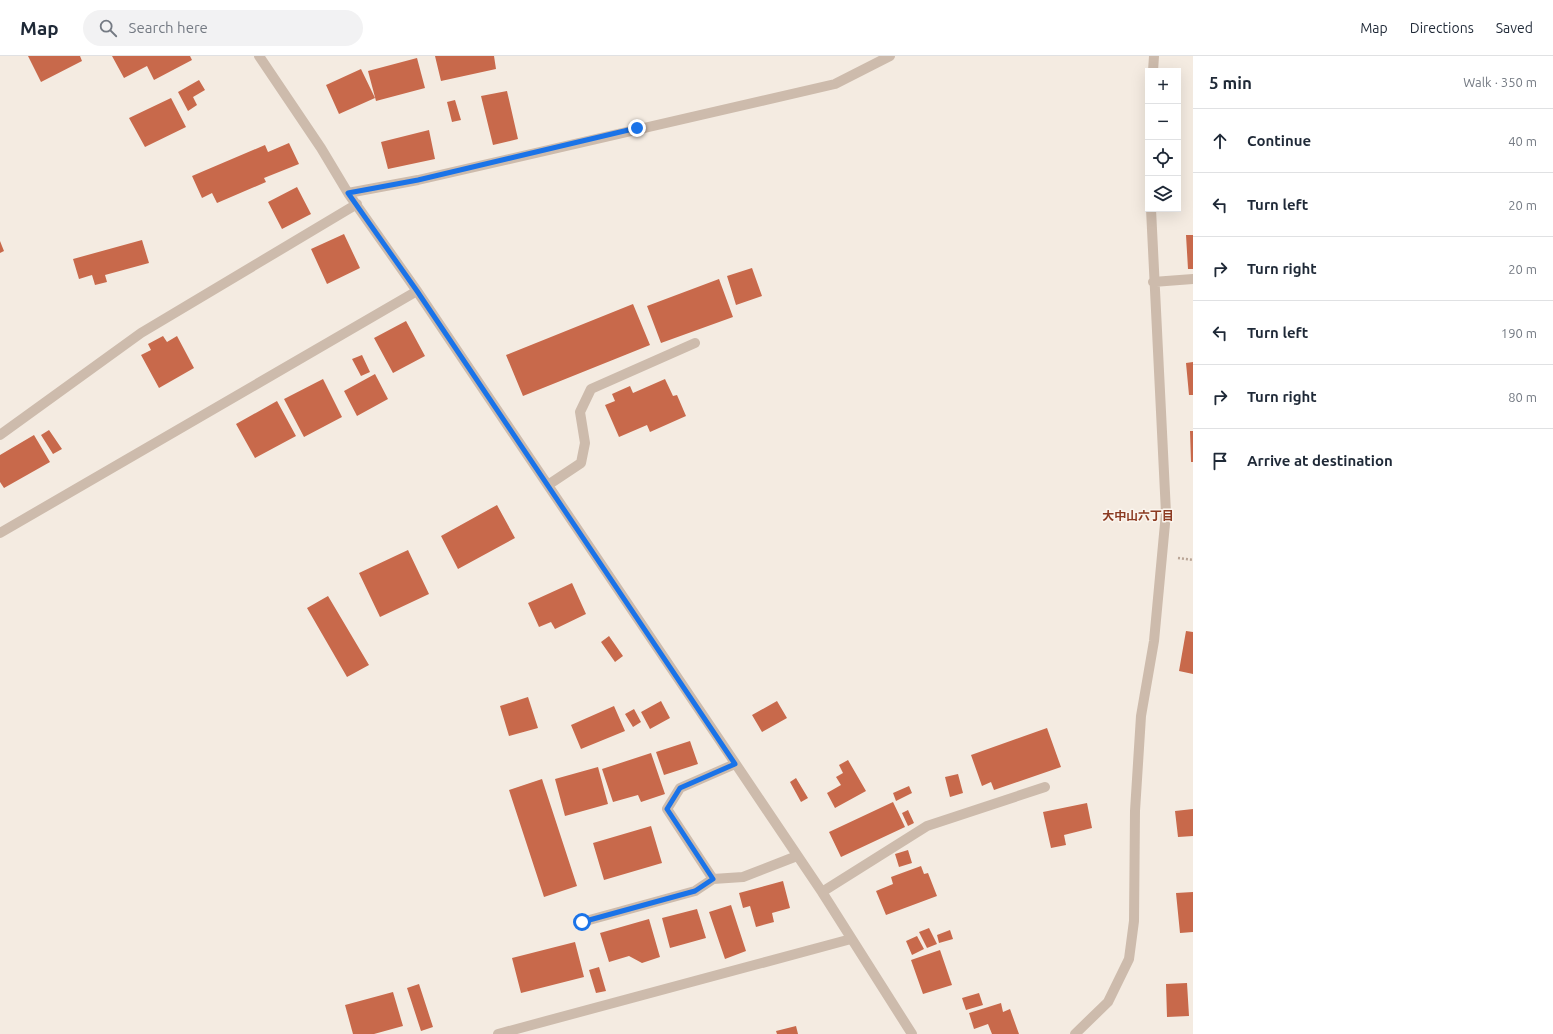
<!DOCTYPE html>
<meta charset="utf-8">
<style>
:root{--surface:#fff;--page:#f2f2f3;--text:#1f2937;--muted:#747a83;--line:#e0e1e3}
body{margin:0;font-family:Ubuntu,"Noto Sans JP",sans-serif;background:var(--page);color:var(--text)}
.controls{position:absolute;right:12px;top:12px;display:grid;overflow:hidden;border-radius:0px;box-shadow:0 4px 16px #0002}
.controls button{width:36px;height:36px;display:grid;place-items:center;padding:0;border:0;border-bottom:1px solid var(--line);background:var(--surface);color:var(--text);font:20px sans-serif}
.stop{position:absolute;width:12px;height:12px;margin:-9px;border:3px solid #1a73e8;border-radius:50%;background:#fff}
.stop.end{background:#1a73e8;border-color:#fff;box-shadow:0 1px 4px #0008}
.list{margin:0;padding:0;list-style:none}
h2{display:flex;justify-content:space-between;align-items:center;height:52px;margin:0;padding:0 16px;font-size:17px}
h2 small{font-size:13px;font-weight:400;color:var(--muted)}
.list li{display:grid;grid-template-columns:26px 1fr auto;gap:12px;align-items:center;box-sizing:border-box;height:64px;padding:0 16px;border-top:1px solid var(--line)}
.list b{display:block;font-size:15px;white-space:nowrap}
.list em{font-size:13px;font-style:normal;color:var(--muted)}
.icon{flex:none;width:22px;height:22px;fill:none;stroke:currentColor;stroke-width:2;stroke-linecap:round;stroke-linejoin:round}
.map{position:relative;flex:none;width:1193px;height:978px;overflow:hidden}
header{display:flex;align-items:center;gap:24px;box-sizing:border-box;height:56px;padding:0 20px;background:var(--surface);border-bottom:1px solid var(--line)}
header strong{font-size:19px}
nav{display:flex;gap:22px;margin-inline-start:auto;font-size:14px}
.search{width:280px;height:36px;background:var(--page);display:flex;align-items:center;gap:10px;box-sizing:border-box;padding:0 14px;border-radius:22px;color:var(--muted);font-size:15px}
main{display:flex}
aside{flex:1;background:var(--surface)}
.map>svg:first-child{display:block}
.building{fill:#c8694b}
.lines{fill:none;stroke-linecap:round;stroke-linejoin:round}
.path{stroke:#b9a596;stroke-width:2.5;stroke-dasharray:2 2;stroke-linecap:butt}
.minor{stroke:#cdbbac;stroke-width:10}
.route{stroke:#1a73e8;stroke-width:5}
.labels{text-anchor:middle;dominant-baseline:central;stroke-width:3;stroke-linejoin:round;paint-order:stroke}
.neighbourhood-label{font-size:12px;font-weight:bold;fill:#8c3b22;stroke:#fbf5ee}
</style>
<header>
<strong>Map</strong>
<div class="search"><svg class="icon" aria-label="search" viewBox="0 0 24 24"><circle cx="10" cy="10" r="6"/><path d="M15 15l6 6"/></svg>Search here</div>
<nav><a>Map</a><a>Directions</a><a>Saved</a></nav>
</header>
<main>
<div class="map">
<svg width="1193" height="978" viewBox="0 0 1193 978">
<rect width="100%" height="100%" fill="#f4ebe1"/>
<path class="building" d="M28,0H80L82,5L41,26Z
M112,0H190L192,4L154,24L147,10L124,22Z
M435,0H494L496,13L441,25Z
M417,2L425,32L376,45L368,15Z
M361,13L375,42L339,58L326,29Z
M199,24L205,34L193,41L197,49L188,55L178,36Z
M507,35L518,83L493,89L481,40Z
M171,42L186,71L145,91L129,62Z
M455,44L461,64L452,66L447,46Z
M429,74L435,103L388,113L381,86Z
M289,87L299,108L264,122L266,126L217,147L212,137L202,142L192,120L265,89L268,96Z
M297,131L311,158L282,173L268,146Z
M344,178L360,212L327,228L311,193Z
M1186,179H1193V213H1188Z
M142,184L149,207L105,219L107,226L95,229L92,219L79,223L73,203Z
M0,185L4,195L0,197Z
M752,212L762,240L736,249L727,220Z
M719,223L733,261L661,287L647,250Z
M633,248L650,289L523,340L506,299Z
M406,265L425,300L393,317L374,282Z
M163,280L167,286L177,280L194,312L159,332L141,299L151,294L148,288Z
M362,299L370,316L361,320L352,303Z
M1193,306V339H1189L1186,307Z
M375,318L388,343L357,360L344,335Z
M323,323L342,361L304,381L284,343Z
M665,323L673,340L677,339L686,360L650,376L647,369L619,381L605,349L615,345L612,338L630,330L633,337Z
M277,345L296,380L255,402L236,368Z
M49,374L62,393L53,398L41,379Z
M1190,375H1193V406H1191Z
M34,379L50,406L4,432L0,426V399Z
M497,449L515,482L458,513L441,480Z
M408,494L429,538L380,561L359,517Z
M572,527L586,558L555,573L551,566L539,571L528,547Z
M328,540L369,609L347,621L307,552Z
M1186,575L1193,576V618L1179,615Z
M609,580L623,600L615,606L601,586Z
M528,641L538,672L509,680L500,650Z
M661,645L670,662L650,673L641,656Z
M777,645L787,662L762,676L752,659Z
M614,650L625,675L581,693L571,669Z
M634,653L641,666L633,671L625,658Z
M1047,672L1061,711L994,734L991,726L982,730L971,699Z
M690,685L698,708L664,719L656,696Z
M651,697L665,738L641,746L638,739L613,746L602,713Z
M848,704L866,735L835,752L827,737L841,729L836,721L843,717L839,709Z
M598,711L608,748L565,760L555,723Z
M958,718L963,737L950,741L945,721Z
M796,722L808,742L801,746L790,726Z
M542,723L577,830L544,841L509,734Z
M909,730L912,737L896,745L893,737Z
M893,746L905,771L841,801L829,776Z
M1087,747L1092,772L1064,779L1066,789L1051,792L1043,756Z
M1193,753V780L1178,781L1175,755Z
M908,754L914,767L908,770L902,757Z
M651,770L662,807L604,824L593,787Z
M908,794L912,807L899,811L895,798Z
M921,810L924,818L928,817L937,840L886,859L876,835L893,828L891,821Z
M783,825L790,852L772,857L774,866L756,871L750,850L743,852L739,837Z
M1193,836V876L1180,877L1176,837Z
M731,849L746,895L725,903L709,856Z
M697,853L706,882L670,892L662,862Z
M649,863L660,901L642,907L629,900L609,906L600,877Z
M929,872L937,888L927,892L919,876Z
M950,874L953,883L939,887L937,879Z
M917,880L924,893L912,899L906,885Z
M575,886L584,921L521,937L512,902Z
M940,894L952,929L923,938L911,904Z
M599,911L606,935L596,937L589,914Z
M1187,927L1189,960L1167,961L1166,928Z
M419,928L433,971L421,975L407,932Z
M393,936L403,970L374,978H353L345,949Z
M979,937L983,949L966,954L962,942Z
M1001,947L1003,956L1010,953L1019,978H992L988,968L974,973L969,957Z
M796,970L798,978H777L776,975Z"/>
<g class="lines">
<path class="path" d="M1178,502L1193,504"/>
<path class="minor" d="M259,0L321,92L348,137L417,235L822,836L912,978
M1153,15L1154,0
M348,137L418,124L835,28L890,0
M1153,226L1193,223
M0,379L141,277L357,148
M548,429L581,407L585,387L580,356L591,333L695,287
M0,477L417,235
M713,823L743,821L797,800
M822,836L927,770L1045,731
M582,866L695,835L713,823L667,753L680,732L735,708
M498,978L851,883
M1075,978L1108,946L1129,903L1134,865L1135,755L1141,660L1154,585L1166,457L1151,153"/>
</g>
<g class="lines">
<path class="route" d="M582,866L695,835L713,823L667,753L680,732L735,708L417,235L348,137L418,124L637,72"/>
</g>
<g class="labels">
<g class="neighbourhood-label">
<text x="1138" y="459">大中山六丁目</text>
</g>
</g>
</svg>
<div class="controls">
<button>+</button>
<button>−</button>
<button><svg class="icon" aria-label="locate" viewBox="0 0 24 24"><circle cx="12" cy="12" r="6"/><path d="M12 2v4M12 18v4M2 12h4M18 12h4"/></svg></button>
<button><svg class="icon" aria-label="layers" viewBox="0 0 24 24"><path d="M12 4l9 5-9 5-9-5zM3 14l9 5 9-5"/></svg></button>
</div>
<div class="stop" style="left:582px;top:866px"></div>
<div class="stop end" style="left:637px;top:72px"></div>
</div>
<aside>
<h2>5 min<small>Walk · 350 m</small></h2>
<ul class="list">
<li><svg class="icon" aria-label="ahead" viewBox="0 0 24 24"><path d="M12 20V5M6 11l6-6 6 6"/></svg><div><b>Continue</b></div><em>40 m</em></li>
<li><svg class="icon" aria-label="left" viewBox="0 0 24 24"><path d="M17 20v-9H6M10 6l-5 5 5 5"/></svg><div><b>Turn left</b></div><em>20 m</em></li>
<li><svg class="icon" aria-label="right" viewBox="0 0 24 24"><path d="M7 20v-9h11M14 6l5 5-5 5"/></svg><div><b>Turn right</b></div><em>20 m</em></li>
<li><svg class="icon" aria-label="left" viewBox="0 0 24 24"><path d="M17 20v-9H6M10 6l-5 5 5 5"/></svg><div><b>Turn left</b></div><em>190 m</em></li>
<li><svg class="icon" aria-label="right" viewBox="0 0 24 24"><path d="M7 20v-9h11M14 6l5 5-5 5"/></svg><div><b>Turn right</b></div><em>80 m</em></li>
<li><svg class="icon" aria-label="arrive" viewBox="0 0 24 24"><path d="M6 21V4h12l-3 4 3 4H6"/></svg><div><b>Arrive at destination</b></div></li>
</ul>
</aside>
</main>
